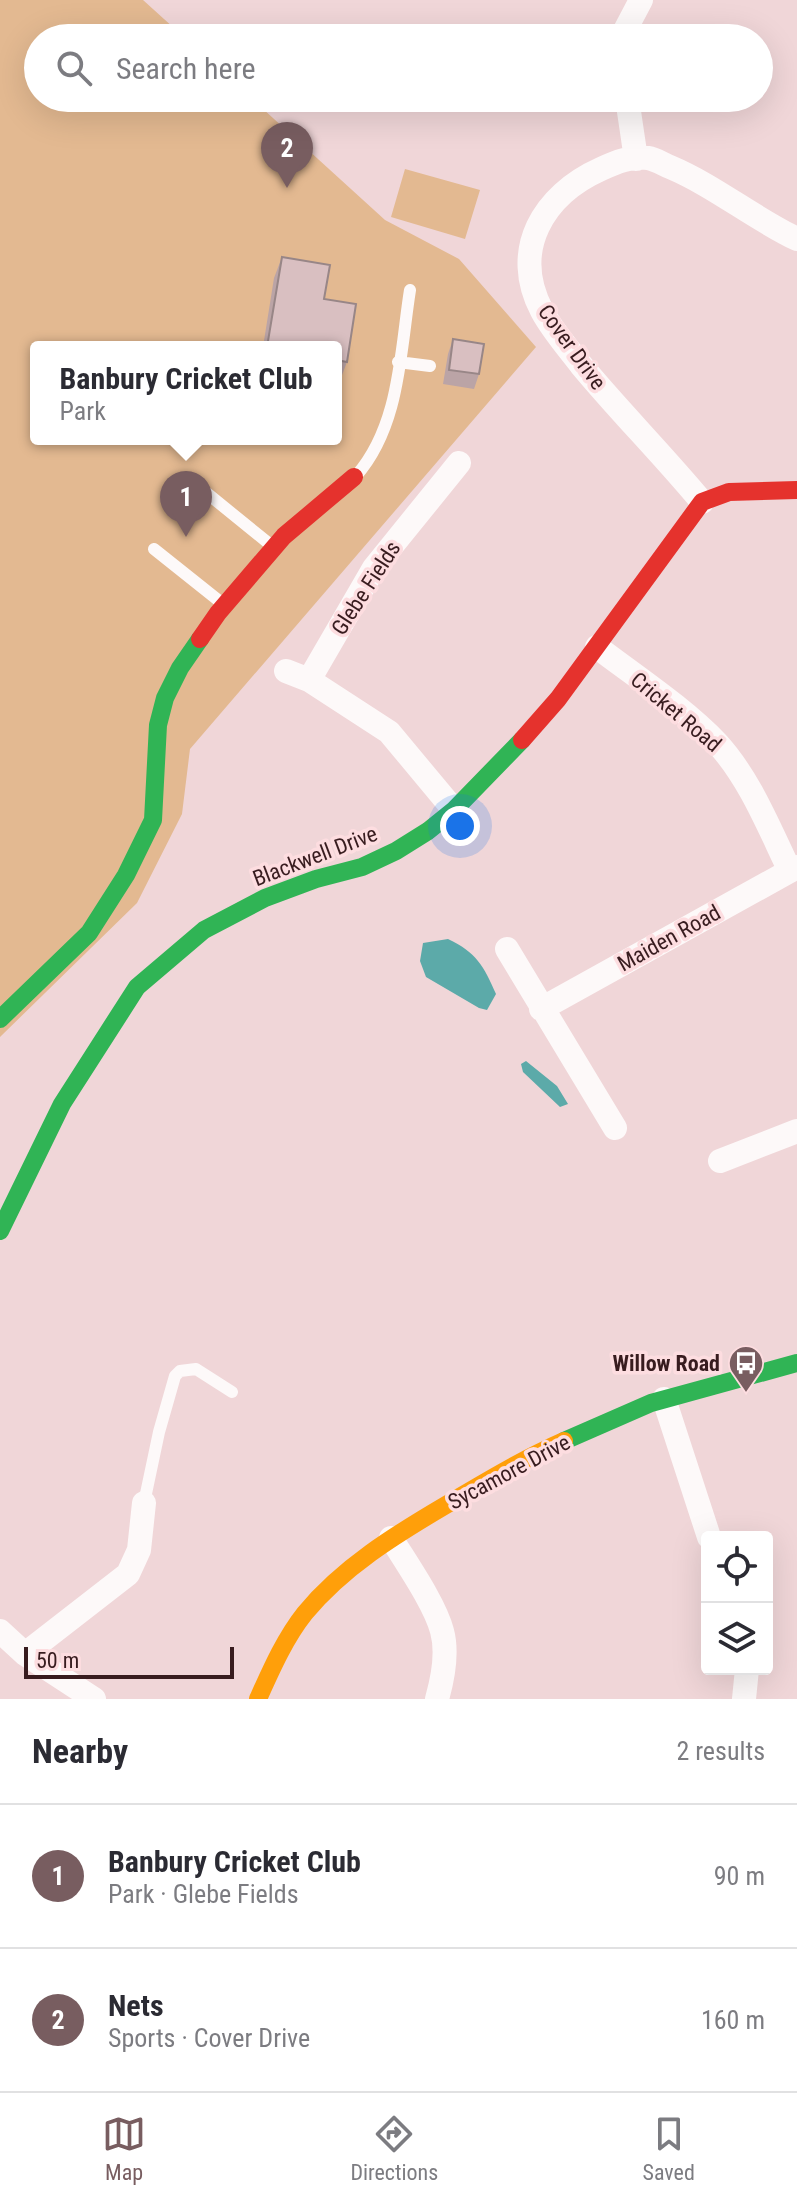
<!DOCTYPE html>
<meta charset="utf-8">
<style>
:root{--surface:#fff;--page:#f7f7f7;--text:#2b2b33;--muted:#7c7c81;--line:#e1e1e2;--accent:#785d60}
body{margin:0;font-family:"Roboto Condensed",sans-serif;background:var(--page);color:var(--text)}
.controls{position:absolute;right:24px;bottom:24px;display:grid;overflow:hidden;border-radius:8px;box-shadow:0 8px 32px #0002}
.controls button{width:72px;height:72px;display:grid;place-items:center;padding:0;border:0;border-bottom:2px solid var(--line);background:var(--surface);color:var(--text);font:40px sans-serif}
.scale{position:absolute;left:24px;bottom:20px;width:210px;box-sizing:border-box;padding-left:8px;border:4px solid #381c1f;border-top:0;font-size:22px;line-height:28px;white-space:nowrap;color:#381c1f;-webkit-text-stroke:6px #fddde0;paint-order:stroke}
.you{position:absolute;left:460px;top:826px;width:28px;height:28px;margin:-20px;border:6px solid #fff;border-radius:50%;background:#1a73e8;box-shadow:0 0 0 12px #1a73e833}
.badge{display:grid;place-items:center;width:52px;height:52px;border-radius:50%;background:var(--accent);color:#fff;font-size:26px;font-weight:700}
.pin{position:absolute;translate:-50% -66px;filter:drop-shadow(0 2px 4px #0008)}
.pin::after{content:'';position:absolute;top:42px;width:28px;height:24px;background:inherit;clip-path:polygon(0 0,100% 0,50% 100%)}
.popup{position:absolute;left:30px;top:341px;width:312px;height:104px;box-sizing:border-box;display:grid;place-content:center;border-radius:8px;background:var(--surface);filter:drop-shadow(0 2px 6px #0005);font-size:26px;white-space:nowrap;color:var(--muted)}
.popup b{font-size:30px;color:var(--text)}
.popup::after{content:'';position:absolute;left:50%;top:100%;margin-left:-16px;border:16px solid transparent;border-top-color:var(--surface)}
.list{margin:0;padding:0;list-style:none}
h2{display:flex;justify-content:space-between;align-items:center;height:104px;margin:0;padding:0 32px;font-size:34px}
h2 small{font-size:26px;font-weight:400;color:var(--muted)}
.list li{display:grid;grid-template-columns:52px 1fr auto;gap:24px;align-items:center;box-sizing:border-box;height:144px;padding:0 32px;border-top:2px solid var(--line)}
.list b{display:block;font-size:30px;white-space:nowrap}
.list p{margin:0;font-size:26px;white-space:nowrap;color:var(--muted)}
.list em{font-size:26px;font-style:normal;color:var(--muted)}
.icon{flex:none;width:44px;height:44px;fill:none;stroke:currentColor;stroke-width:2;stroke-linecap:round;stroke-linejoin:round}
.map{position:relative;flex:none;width:797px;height:1699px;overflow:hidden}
.search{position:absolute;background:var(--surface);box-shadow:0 8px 32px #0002;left:24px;right:24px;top:24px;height:88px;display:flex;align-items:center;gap:20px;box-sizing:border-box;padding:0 28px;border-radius:44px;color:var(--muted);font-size:30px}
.sheet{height:392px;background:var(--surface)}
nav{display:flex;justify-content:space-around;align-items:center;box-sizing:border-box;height:112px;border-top:2px solid var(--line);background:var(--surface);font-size:22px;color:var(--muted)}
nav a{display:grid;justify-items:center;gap:4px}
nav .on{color:var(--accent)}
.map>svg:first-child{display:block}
.green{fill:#e3b991;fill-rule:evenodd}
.water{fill:#5caaa9}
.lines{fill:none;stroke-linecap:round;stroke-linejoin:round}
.lane{stroke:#fdf9f9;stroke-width:12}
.street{stroke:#fdf9f9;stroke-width:24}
.fast{stroke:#30b455;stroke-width:18}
.slow{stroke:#ff9f0a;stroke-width:18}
.jam{stroke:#e5322d;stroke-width:18}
.wall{fill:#bba4a6}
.building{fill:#d9bfc1;stroke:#988687;stroke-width:2}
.labels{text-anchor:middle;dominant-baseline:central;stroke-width:7;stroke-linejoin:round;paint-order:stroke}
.street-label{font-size:22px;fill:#381c1f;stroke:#fddde0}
.poi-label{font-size:22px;font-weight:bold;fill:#381c1f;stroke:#fddde0;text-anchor:end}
</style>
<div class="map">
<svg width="797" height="1699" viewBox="0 0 797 1699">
<rect width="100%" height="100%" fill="#f0d6d8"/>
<path class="green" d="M0,0H143L185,38H38V98H251L385,220L459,259L536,347L190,749L182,814L137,903L0,1037ZM36,347H336V439H36Z
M405,169L480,190L465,239L391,217Z"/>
<path class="water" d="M448,939C476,952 484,966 496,994L487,1010L479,1008L426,977L420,961L423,943Z
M526,1061L557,1086L568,1104L560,1107L523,1072L521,1064Z"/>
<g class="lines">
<path class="lane" d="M398,362L430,366
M356,476C400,426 400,353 410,290
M203,490L272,546
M154,549L223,604
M144,1503L159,1432L175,1376L180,1371L196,1369L232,1392"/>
<path class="street" d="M621,38L641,0
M627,98L636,159
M702,502C663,455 620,412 581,365C568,348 552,330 542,311C510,250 543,195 601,169C616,162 631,156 648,158C655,159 663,164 670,167C715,186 753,218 797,239
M597,647C635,676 685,709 717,743C750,779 769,828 790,871
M286,671L309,680L389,732L454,810
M309,680L374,568L459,463
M507,949L615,1128
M541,1009L797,867
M720,1161L797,1131
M664,1399L709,1537
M391,1538C407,1564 435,1604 442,1631C448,1653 443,1678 437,1699
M0,1631L25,1654L94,1699
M25,1654L128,1574L139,1550L144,1503
M744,1699L747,1669"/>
<path class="fast" d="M0,1019L89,933L126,875L153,820L158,725L165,698L180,668L200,639
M0,1231L62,1104L137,987L204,930L265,898L316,879L362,867L396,851L428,831L454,810L522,740
M564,1441L651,1403L797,1363"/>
<path class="slow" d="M258,1699C271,1670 285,1638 305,1613C343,1567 395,1535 446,1505C485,1482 523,1459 564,1441"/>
<path class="jam" d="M200,639L218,613L284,536L354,477
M522,740L558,699L702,502L729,492L797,490"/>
</g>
<path class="wall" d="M282,257L324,299L347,362L339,383L336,382V347H263L274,278Z
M453,339L479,374L474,389L443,384L448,354Z"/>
<path class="building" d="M282,257L330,265L324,299L356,304L347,362L336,360V347H267Z
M453,339L484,344L479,374L449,370Z"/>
<defs>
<g id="bus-pin" transform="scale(1.8)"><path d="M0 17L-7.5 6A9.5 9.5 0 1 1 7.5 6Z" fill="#785d60" stroke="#fddde0"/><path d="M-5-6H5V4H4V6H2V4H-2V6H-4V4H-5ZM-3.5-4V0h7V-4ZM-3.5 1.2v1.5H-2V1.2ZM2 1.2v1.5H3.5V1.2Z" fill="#fff"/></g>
</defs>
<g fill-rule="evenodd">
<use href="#bus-pin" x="746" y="1363"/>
</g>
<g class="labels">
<g class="street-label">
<text transform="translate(572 347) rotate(54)">Cover Drive</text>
<text transform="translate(366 588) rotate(-57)">Glebe Fields</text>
<text transform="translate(676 712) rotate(40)">Cricket Road</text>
<text transform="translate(315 856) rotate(-21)">Blackwell Drive</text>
<text transform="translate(669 938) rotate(-29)">Maiden Road</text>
<text transform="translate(509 1472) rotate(-28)">Sycamore Drive</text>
</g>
<g class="poi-label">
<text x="720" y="1363">Willow Road</text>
</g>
</g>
</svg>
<div class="controls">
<button><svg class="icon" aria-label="locate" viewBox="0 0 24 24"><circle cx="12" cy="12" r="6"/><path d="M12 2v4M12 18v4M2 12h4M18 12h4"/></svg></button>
<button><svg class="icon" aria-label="layers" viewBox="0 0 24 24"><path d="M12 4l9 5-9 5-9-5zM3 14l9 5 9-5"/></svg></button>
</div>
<div class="scale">50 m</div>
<div class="you"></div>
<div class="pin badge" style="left:186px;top:537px">1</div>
<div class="popup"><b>Banbury Cricket Club</b>Park</div>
<div class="pin badge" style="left:287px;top:188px">2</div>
<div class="search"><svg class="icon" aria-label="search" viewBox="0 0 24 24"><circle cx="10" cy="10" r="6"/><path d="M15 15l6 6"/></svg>Search here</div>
</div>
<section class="sheet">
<h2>Nearby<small>2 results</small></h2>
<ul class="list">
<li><span class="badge">1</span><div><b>Banbury Cricket Club</b><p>Park · Glebe Fields</p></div><em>90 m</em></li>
<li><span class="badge">2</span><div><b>Nets</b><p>Sports · Cover Drive</p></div><em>160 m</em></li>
</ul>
</section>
<nav>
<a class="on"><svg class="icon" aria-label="map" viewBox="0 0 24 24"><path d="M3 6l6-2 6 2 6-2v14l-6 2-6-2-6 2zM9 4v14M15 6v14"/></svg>Map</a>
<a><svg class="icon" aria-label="directions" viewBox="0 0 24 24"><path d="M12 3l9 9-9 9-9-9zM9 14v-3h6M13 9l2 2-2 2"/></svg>Directions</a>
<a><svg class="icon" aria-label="saved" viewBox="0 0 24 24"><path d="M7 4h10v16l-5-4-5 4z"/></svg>Saved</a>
</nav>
